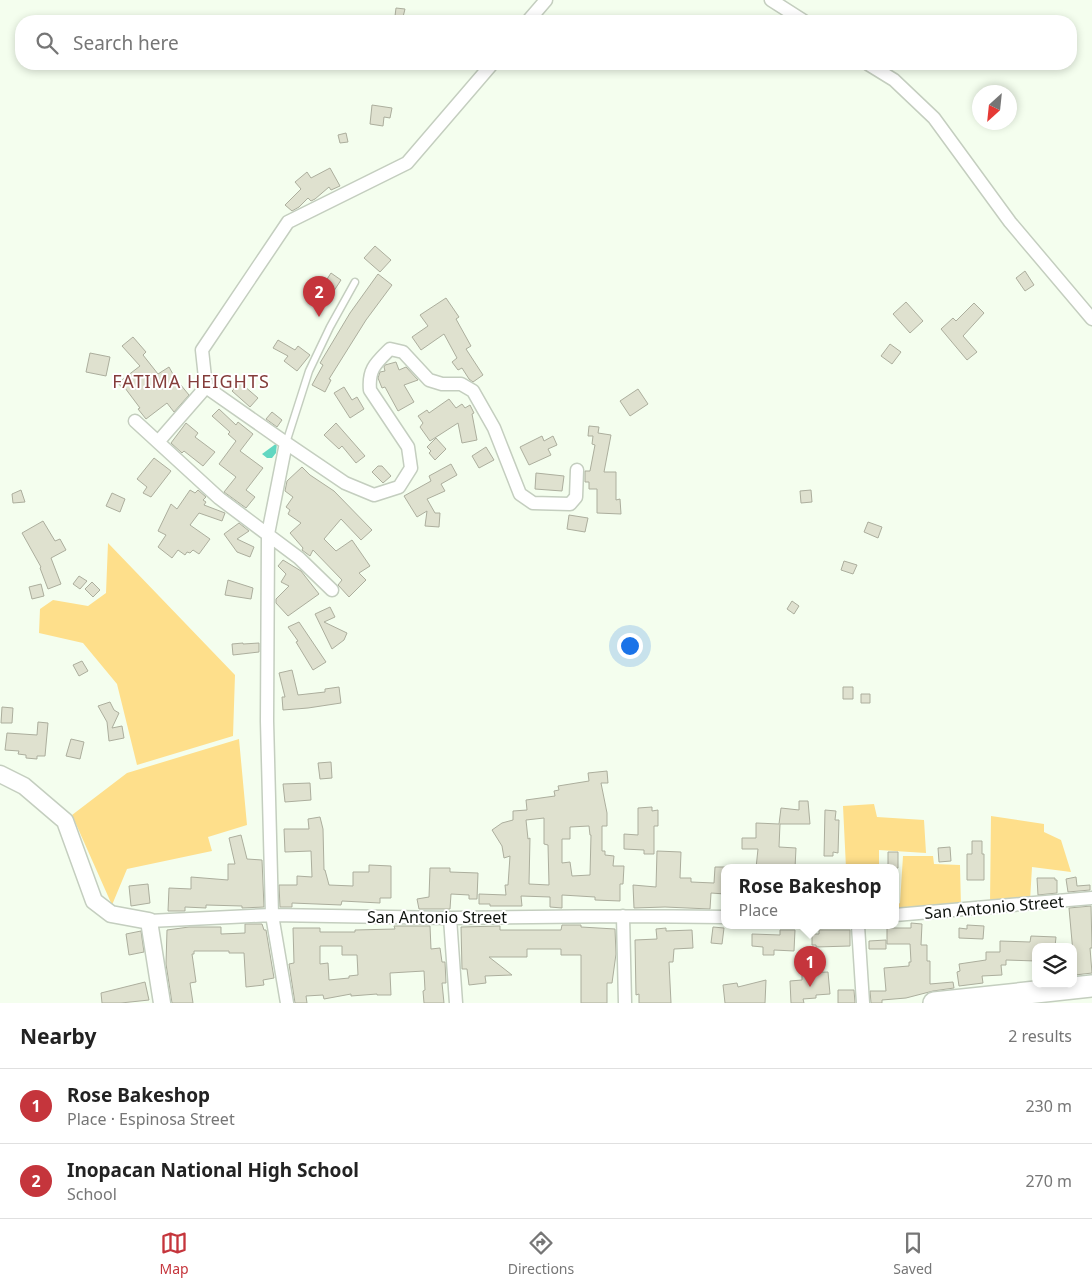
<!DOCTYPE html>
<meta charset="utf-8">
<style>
:root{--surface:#fff;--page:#f6f6f6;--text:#222;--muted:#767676;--line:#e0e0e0;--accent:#c5353c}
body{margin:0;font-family:"Noto Sans",sans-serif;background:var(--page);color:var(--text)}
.controls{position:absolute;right:15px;bottom:15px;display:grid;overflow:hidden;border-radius:10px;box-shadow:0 2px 8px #0003}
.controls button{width:45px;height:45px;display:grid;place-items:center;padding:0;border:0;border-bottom:1px solid var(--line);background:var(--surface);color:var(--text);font:25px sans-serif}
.compass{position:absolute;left:972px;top:85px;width:45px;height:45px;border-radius:50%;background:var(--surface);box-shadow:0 2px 8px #0003;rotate:207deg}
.you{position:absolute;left:629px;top:645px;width:18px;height:18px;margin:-12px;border:4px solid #fff;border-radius:50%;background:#1a73e8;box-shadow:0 0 0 8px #1a73e833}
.badge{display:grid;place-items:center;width:32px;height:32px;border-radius:50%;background:var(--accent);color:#fff;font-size:16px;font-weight:700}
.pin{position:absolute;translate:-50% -41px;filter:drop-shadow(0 1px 2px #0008)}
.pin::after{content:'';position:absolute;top:26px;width:18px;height:15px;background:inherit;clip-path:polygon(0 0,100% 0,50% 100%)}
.popup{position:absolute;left:721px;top:864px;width:178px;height:65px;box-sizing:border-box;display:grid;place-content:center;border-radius:10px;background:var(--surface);filter:drop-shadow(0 1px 4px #0005);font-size:16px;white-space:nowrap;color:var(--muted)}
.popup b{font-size:19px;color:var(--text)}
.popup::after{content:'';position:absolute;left:50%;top:100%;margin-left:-10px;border:10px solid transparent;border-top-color:var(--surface)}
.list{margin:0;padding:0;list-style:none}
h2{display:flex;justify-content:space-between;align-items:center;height:65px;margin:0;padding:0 20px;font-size:21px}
h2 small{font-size:16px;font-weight:400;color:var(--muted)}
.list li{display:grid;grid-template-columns:32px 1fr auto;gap:15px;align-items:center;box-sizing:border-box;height:75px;padding:0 20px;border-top:1px solid var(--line)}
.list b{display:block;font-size:19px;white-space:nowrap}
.list p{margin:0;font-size:16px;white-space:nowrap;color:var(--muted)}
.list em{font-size:16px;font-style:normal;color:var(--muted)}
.icon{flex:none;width:28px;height:28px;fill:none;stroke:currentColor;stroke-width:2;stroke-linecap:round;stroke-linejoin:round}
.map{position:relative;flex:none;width:1092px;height:1003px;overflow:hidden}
.search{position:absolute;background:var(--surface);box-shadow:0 2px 8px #0003;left:15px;right:15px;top:15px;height:55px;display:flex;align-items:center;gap:12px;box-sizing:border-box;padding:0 18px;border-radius:20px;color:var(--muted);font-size:19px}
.sheet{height:215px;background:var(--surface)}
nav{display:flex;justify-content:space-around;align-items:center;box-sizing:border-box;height:70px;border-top:1px solid var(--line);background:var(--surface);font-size:14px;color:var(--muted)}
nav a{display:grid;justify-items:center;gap:2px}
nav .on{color:var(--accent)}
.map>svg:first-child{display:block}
.green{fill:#fedf8b}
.water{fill:url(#water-ripples)}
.building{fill:#dfe1cf;stroke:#acae9d;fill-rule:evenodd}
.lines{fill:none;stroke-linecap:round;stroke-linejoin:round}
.service-casing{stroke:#c4cebf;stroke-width:9}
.minor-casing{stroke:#c4cebf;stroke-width:15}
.tertiary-casing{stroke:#c4cebf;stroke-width:19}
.primary-casing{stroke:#c4cebf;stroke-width:24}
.service{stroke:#fff;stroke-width:6}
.minor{stroke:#fff;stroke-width:12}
.tertiary{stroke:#fff;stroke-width:16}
.primary{stroke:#fff;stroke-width:21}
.labels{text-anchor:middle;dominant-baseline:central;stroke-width:4;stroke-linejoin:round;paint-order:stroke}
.street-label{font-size:16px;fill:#0e120d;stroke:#fff}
.neighbourhood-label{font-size:18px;letter-spacing:1px;fill:#843c3a;stroke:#fff}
</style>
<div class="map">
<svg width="1092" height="1003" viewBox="0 0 1092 1003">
<defs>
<pattern id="water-ripples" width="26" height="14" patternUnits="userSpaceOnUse" patternTransform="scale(1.25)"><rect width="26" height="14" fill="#61d7c1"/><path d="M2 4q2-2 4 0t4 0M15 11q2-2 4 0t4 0" fill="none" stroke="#53b8a5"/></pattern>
</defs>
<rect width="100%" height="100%" fill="#f4feee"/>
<path class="green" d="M108,543L235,675L233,736L137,765L117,684L83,643L39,633L40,609L53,600L88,606L106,593Z
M239,739L247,825L208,837L212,851L127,869L112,905L72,815L127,773Z
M874,804L877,817L924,820L926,853L879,850V868H846L843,806Z
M991,816L1044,824V832L1061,840L1071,872L1032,867L1030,901L990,904Z
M903,856H933L934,864L960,865L961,908L895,912V906L900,903Z"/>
<path class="water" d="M277,443L276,453L272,458H267L262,454Z"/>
<path class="building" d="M396,8L405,9L403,17L395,16Z
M372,105L392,108L390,118L384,117L383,126L370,124Z
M346,133L348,142L340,143L338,135Z
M330,168L340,186L331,190L329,187L315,199L311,201L308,198L299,207L292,211L285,205L301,189L295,182L307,172L311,178Z
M375,246L391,260L380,272L364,258Z
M1025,271L1034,285L1025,291L1016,278Z
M331,273L341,280L326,303L316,296Z
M378,274L392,285L366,320L329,379L331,380L325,392L312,385L323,365L320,363L350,313Z
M446,298L459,317L456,319L471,346L466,349L483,375L473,382L469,379L462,368L458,370L452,362L457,358L444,334L421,350L412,337L428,326L420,315Z
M906,302L923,321L910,333L893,314Z
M974,303L984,313L963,336L977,352L967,360L941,329L953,318L956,321Z
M133,337L146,352L143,355L158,374L169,367L179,385L180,384L189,395L174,412L167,403L146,419L138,409L140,408L125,388L124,390L118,383L140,366L122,346Z
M278,340L295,350L298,346L310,355L297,371L284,361L288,356L273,348Z
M890,344L901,352L892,364L881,356Z
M90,353L110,357L106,376L86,372Z
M396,362L399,370L406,367L418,380L404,385L414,402L398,411L385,387L382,388L378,378L380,372L385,371L384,367L385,365Z
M236,379L258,398L250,407L232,391L234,389L230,386Z
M344,387L352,400L357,397L364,409L350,418L334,393Z
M638,389L648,404L630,416L620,401Z
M449,399L456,408L462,404L465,408L470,405L474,413L472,414L477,440L462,443L458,423L430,441L420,427L423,423L418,416L427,410L429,413Z
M219,409L236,425L238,422L253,434L240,451L263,468L246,490L255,497L246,508L224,492L236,477L219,464L236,441L228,434L230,432L212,416Z
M272,412L282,420L277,427L266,419Z
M186,423L198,433L195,437L215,452L203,466L184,451L182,453L171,443Z
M336,423L365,456L356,463L342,446L339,449L324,435Z
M589,426L599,427L598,433L611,435L604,472H616V500L620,499L621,514L597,513V489H589V482H585V471H590L595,445L592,444L593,436H588Z
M542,436L544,441L553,436L557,445L548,449L551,455L529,465L520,447Z
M436,438L446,449L435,460L429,453L431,451L427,447Z
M486,447L494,460L479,468L472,456Z
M154,458L171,471L151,497L143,493L147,487L137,479Z
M451,464L457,475L441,484L445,491L427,499L435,513H440L439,527L425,526L427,511L417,517L404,496L431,481L429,476Z
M378,466H382L391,476L383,483L372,472Z
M302,467L310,475L334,491L372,530L361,540L341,519L324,539L336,551L352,540L370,566L359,573L366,580L349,597L338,585L342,580L313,550L310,556L302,550L303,548L290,533L301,523L288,514L290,510L286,507L293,497L285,491L287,481Z
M536,473L564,476L562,491L535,489Z
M21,490L25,502L13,503L12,494Z
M190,490L195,493L198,490L206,497L203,500L206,502L204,505L225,513L222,521L199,513L190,525L210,539L199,554L193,550L190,553L187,552L185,555L178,550L172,558L158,547L166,535L158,531L171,504L177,509Z
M811,490L812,502L801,503L800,491Z
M112,493L125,499L120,512L106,506Z
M569,515L588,518L585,532L567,529Z
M43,521L55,541L60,539L66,550L51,558L61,584L48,589L40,568L41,567L22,533Z
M868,522L882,527L878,538L864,532Z
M239,523L249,531L237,539L254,547L250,557L237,552L224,534Z
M283,560L301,571L319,594L288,616L276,603V599L289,586L281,582L286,574L278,566Z
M844,561L857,565L853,574L841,570Z
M79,576L87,581L80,589L73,584Z
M228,580L253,588L251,599L225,595Z
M92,582L100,590L93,597L85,589Z
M41,584L44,596L32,599L29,587Z
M792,601L799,606L794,614L787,609Z
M330,607L335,617L324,622L347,633L344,640L332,649L315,614Z
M299,622L326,662L313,670L296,642L298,641L288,627Z
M243,643V644L259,643V652L233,655L232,644Z
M82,661L88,671L79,676L73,665Z
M292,670L298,695L325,692V689L339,687L341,703L308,708L283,710L282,697H285L279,673Z
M843,687H853V699H843Z
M861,694H870V703H861Z
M110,702L114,710L119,713L112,728L122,726L124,738L109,741L107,722L98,706Z
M2,707L13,708L12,723H1Z
M38,722L48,723L45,756H37V759L26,758V755L18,754L19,751L5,750L7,733L37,735Z
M71,739L84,742L80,759L66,756Z
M331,762L332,778L320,779L318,763Z
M607,771L608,783H601L607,813V826H602V851H605V855L614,856L613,866H624L623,884H620V901L595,900V897L562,895V908L550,907V897L521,896L522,906H490V904H479V894L506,895L505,885H508L510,856L504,858L502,846L492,830L502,823L513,820V811L527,810L526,800L555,796L554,791L559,790L558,786L589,781L588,773ZM544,818V844L548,845L549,885L529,884L530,838L528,839L526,820ZM589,826L590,835H591L590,875L572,876L570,862L562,863V839H570V827Z
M310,783L311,800L285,802L283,784Z
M799,801H808L810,824H780L779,847L796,848L795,868H756L758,849H742V838H756V823L779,824L781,808L799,810Z
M652,807V811L658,810V826H654V854H644V850L624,849V834L638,835V808Z
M825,810L836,811L835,820H839L838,853L833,852V856H824Z
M320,817L323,829L324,870H325L329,885L353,886V872H369V865L391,866V898H380V903L342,901L341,905L292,903V907H280L279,885H297V876L312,877L311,851L285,852L284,829H309L308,819Z
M241,835L247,859L262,860L264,907L242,908V906L206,905V908L185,907V911H168L169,888L191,889V877L228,880V864H235L229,838Z
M972,841H982V854H984V880H967V854H972Z
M950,847L951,861L939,862L938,848Z
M657,851L681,852L680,878H691V882L714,883L715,867H725V894L711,893L710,909L665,907L634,908L633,885L656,887Z
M888,852H898V868H888Z
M430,868H450V872L478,873L477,899H469V895L451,894L450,909H419L417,899L429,897Z
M1076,877L1077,886L1090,885V890L1068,892L1066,879Z
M1037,878H1055V880H1057V893L1038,895Z
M148,884L150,903L131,906L129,886Z
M1091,906L1092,948H1090L1092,973L1075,975L1069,908Z
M911,923L922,924L921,945H927V961H930V984L953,982L954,988L933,991L906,998L882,1000V1003H871L870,991H886L884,968L909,966V962H911L910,944H887V928H911Z
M245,924H262L264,930H266L274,978L263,980L264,985L246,987L244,953H229V951H194V954H192L196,982L190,983L193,1003H172L166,964L167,930L189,927H221V934L245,933Z
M562,925H581V927L615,929L616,954L612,983H607V1003H581V955H561V949H527V957H489L512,975L485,976L486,983L469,985L467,969H462L461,927L500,926V930H561Z
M967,925L984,926L983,939L959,938V928L967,929Z
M394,926H430L431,949L440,948L442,962H445L446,983H442L444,1003H424L423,991L425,990L424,971L390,973L391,995H377V994L351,996V994L324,999L323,995L306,996L307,1003H295L289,964L294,963L293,928H320V932H355V930L395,929ZM320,946H342V955H357L358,975L349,976V978L329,980L328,963L320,964Z
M713,927L724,928L722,944L711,943Z
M666,928V931L692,930L693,948L674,949L673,962H669L671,1003H639V994L636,995L635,940L657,939L656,929Z
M780,930H795L794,951L774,950V955H763V947L752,946V934L780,935Z
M819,930H850V946L816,947V945H812V934H819Z
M141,931L144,952L129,955L126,934Z
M1031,936L1056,937L1055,947H1036V961L1006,960V965H1001L1002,975L982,976L983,983L959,986L957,972L960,971L959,964L986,960V952H1000V941L1030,942Z
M886,940V949H869V941Z
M828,972L830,994L816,995V998L803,999L804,1003H791L790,981L802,980V973Z
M766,980L765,1003H725L723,985L737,983L738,987Z
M145,982L149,1000L121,1003H102L101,993Z
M838,990H854L855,1003H838Z"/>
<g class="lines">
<g class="service-casing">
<path id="service" d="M286,443L309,371L330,327L355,282"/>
</g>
<g class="minor-casing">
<path id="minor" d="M771,0L804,21
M528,21L546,0
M868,64L894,80L934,118L1010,222L1092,319
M135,421L219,498L299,558L332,590
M158,442L206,387
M286,443L345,483L374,495L399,487L411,468L408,447L370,390C368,369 376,363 390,349L403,352L429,380L442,384H461L473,391L494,428L520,494L533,503L570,504L576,497L577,470
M895,915L1092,898
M623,916L625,1003
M450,918L456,1003
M149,921L272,915L450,918L623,916L725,917
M858,926L863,1003
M287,1003L272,915L267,721L268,534L286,443L206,387L202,350L288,222L407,163L492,64"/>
</g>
<g class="tertiary-casing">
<path id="tertiary" d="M0,774L24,786L65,821L94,901L111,914L149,921L162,1003"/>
</g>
<g class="primary-casing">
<path id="primary" d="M934,1003L1092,986"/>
</g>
<use href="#service" class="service"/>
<use href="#minor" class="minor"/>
<use href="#tertiary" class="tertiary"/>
<use href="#primary" class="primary"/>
</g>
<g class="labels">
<g class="street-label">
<text transform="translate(994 907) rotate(-5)">San Antonio Street</text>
<text x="437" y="917">San Antonio Street</text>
</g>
<g class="neighbourhood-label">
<text x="191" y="381">FATIMA HEIGHTS</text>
</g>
</g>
</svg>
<div class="controls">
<button><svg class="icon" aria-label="layers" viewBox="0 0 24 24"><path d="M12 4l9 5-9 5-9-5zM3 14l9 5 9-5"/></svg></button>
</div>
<svg class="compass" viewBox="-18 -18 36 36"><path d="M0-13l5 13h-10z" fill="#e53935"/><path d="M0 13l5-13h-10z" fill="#767676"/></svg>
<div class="you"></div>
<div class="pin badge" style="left:810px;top:987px">1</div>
<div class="popup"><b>Rose Bakeshop</b>Place</div>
<div class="pin badge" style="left:319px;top:317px">2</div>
<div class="search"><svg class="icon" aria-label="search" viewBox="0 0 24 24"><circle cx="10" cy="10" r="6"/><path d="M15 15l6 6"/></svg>Search here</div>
</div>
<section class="sheet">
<h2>Nearby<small>2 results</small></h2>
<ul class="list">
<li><span class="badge">1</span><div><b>Rose Bakeshop</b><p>Place · Espinosa Street</p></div><em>230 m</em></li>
<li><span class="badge">2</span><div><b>Inopacan National High School</b><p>School</p></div><em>270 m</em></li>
</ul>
</section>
<nav>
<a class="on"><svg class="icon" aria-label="map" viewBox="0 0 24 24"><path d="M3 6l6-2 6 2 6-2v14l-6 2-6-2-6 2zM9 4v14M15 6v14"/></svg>Map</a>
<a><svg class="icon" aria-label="directions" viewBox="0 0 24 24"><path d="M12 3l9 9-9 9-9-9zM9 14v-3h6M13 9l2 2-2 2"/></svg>Directions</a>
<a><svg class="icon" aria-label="saved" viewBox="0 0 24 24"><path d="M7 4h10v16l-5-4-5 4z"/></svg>Saved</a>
</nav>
